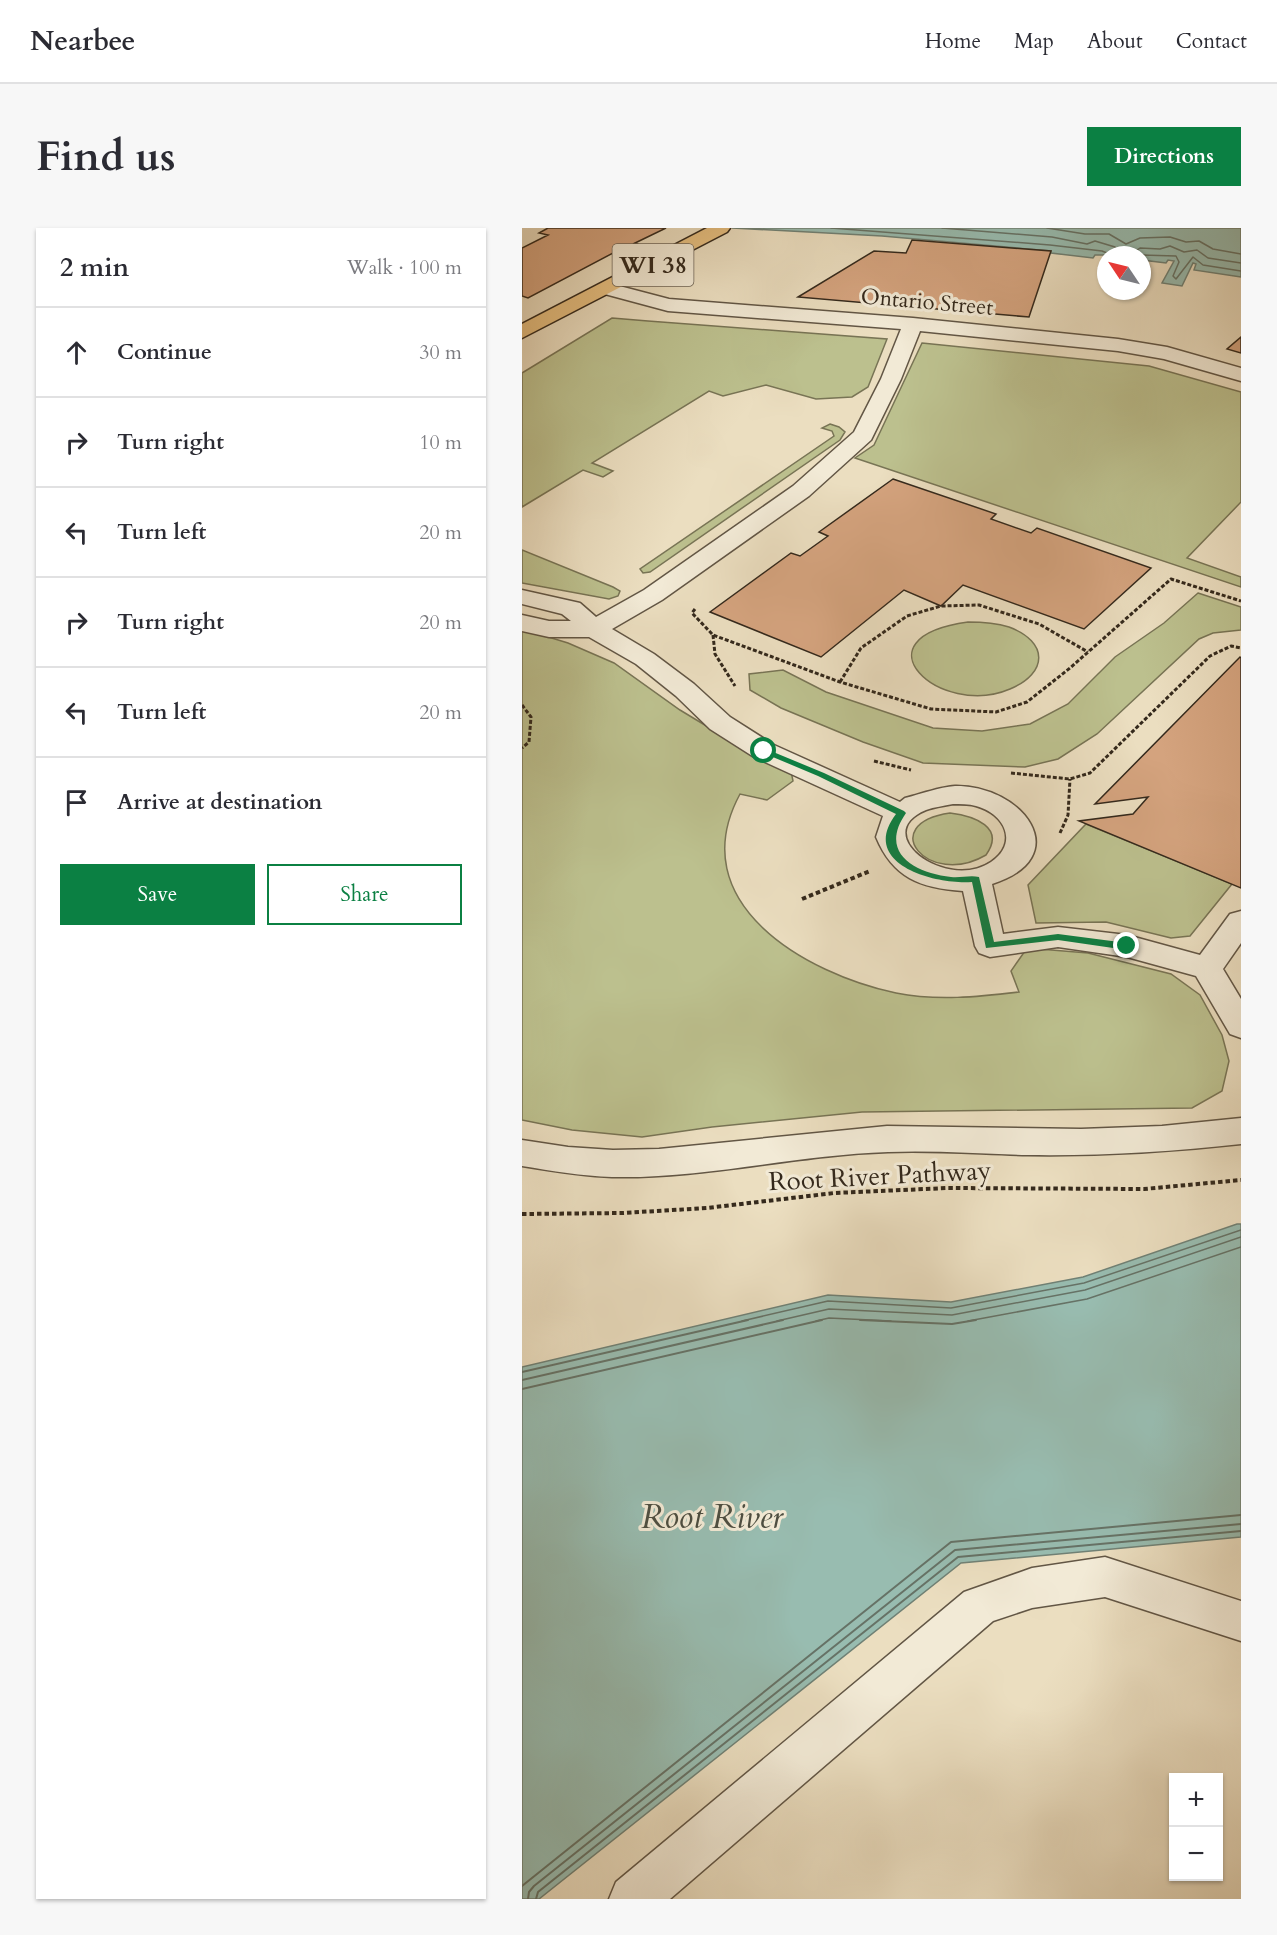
<!DOCTYPE html>
<meta charset="utf-8">
<style>
:root{--surface:#fff;--page:#f7f7f7;--text:#2b2b33;--muted:#7c7c81;--line:#e1e1e2;--accent:#0b8043}
body{margin:0;font-family:Cardo,serif;background:var(--page);color:var(--text)}
.controls{position:absolute;right:18px;bottom:18px;display:grid;overflow:hidden;border-radius:0px;box-shadow:0 2px 4px #0004}
.controls button{width:54px;height:54px;display:grid;place-items:center;padding:0;border:0;border-bottom:2px solid var(--line);background:var(--surface);color:var(--text);font:30px sans-serif}
.compass{position:absolute;left:575px;top:18px;width:54px;height:54px;border-radius:50%;background:var(--surface);box-shadow:0 2px 4px #0004;rotate:305deg}
.stop{position:absolute;width:18px;height:18px;margin:-14px;border:4px solid #0b8043;border-radius:50%;background:#fff}
.stop.end{background:#0b8043;border-color:#fff;box-shadow:0 2px 6px #0008}
.list{margin:0;padding:0;list-style:none}
h2{display:flex;justify-content:space-between;align-items:center;height:78px;margin:0;padding:0 24px;font-size:26px}
h2 small{font-size:20px;font-weight:400;color:var(--muted)}
.list li{display:grid;grid-template-columns:39px 1fr auto;gap:18px;align-items:center;box-sizing:border-box;height:90px;padding:0 24px;border-top:2px solid var(--line)}
.list b{display:block;font-size:22px;white-space:nowrap}
.list em{font-size:20px;font-style:normal;color:var(--muted)}
.actions{display:flex;gap:12px;padding:18px 24px}
.actions a{flex:1;padding:14px 0;border:2px solid var(--accent);border-radius:0px;text-align:center;font-size:21px;color:var(--accent)}
.actions .main{background:var(--accent);color:#fff}
.icon{flex:none;width:33px;height:33px;fill:none;stroke:currentColor;stroke-width:2;stroke-linecap:round;stroke-linejoin:round}
.map{position:relative;flex:none;width:719px;height:1671px;overflow:hidden;border-radius:0px}
header{display:flex;align-items:center;gap:36px;box-sizing:border-box;height:84px;padding:0 30px;background:var(--surface);border-bottom:2px solid var(--line)}
header strong{font-size:28px}
nav{display:flex;gap:33px;margin-inline-start:auto;font-size:21px}
.intro{display:flex;align-items:center;justify-content:space-between;box-sizing:border-box;height:144px;padding:0 36px}
h1{margin:0;font-size:42px}
.button{padding:15px 27px;border-radius:0px;background:var(--accent);color:#fff;font-size:21px;font-weight:700}
main{display:flex;gap:36px;padding:0 36px}
aside{flex:1;background:var(--surface);border-radius:0px;box-shadow:0 2px 4px #0004}
.map>svg:first-child{display:block}
.green{fill:#bcc08e;stroke:#787455;stroke-width:1.5}
.water{fill:#98bcb0;stroke:#708175;stroke-width:1.5}
.lines{fill:none;stroke-linecap:round;stroke-linejoin:round}
.shore-far1{stroke:#667266;stroke-width:1.5}
.shore{stroke:#667266;stroke-width:2}
.building{fill:#d4a37e;stroke:#34291c;stroke-width:1.5}
.minor-casing{stroke:#625645;stroke-width:3}
.major-casing{stroke:#34291c;stroke-width:3}
.path-far1{stroke:#34291c;stroke-width:3;stroke-dasharray:4 2;stroke-linecap:butt}
.path{stroke:#34291c;stroke-width:4;stroke-dasharray:4.5 3;stroke-linecap:butt}
.minor{fill:#f2ead6;fill-rule:evenodd}
.major{fill:#e6bf80;fill-rule:evenodd}
.route{fill:#0b8043}
.labels{text-anchor:middle;dominant-baseline:central;stroke-width:6;stroke-linejoin:round;paint-order:stroke}
.far-street-label{font-size:22px;fill:#34291c;stroke:#f2ead6}
.shield{fill:#f2ead6;stroke:#6d6354;stroke-width:1.5}
.shield-label{font-size:24px;font-weight:bold;fill:#34291c}
.street-label{font-size:26px;fill:#34291c;stroke:#f2ead6}
.near-water-label{font-size:33px;font-style:italic;fill:#4d4e41;stroke:#f2ead6}
</style>
<header>
<strong>Nearbee</strong>
<nav><a>Home</a><a>Map</a><a>About</a><a>Contact</a></nav>
</header>
<div class="intro"><h1>Find us</h1><a class="button">Directions</a></div>
<main>
<aside>
<h2>2 min<small>Walk · 100 m</small></h2>
<ul class="list">
<li><svg class="icon" aria-label="ahead" viewBox="0 0 24 24"><path d="M12 20V5M6 11l6-6 6 6"/></svg><div><b>Continue</b></div><em>30 m</em></li>
<li><svg class="icon" aria-label="right" viewBox="0 0 24 24"><path d="M7 20v-9h11M14 6l5 5-5 5"/></svg><div><b>Turn right</b></div><em>10 m</em></li>
<li><svg class="icon" aria-label="left" viewBox="0 0 24 24"><path d="M17 20v-9H6M10 6l-5 5 5 5"/></svg><div><b>Turn left</b></div><em>20 m</em></li>
<li><svg class="icon" aria-label="right" viewBox="0 0 24 24"><path d="M7 20v-9h11M14 6l5 5-5 5"/></svg><div><b>Turn right</b></div><em>20 m</em></li>
<li><svg class="icon" aria-label="left" viewBox="0 0 24 24"><path d="M17 20v-9H6M10 6l-5 5 5 5"/></svg><div><b>Turn left</b></div><em>20 m</em></li>
<li><svg class="icon" aria-label="arrive" viewBox="0 0 24 24"><path d="M6 21V4h12l-3 4 3 4H6"/></svg><div><b>Arrive at destination</b></div></li>
</ul>
<div class="actions"><a class="main">Save</a><a>Share</a></div>
</aside>
<div class="map">
<svg width="719" height="1671" viewBox="0 0 719 1671">
<rect width="100%" height="100%" fill="#ebdec0"/>
<filter id="stains"><feTurbulence type="fractalNoise" baseFrequency=".00333" numOctaves="4"/><feColorMatrix values="0 0 0 0 .2 0 0 0 0 .09 0 0 0 0 .02 0 0 0 .5 -.17"/></filter>
<radialGradient id="worn" r=".72"><stop offset=".6" stop-color="#630" stop-opacity="0"/><stop offset="1" stop-color="#630" stop-opacity=".3"/></radialGradient>
<path class="green" d="M90,90L126,93L365,111L346,159L330,169L294,171L244,157L201,168L187,163L70,235L91,243L81,249L61,242L0,279V145Z
M400,115L627,138L719,164V274L665,330L719,349V359L333,230L352,217Z
M308,196L317,199L323,204L318,212L128,344L121,345L118,341L312,208L310,203L300,200Z
M0,322L91,359L98,363L96,368L87,371L0,355Z
M676,365L719,379V402L691,405L677,411L575,506L536,531L503,539L401,535L341,514L259,480L228,462L227,446L261,442L304,464L411,500L460,503L508,496L546,476L593,429L642,395Z
M446,394C460,394 474,395 487,399C527,414 526,445 488,461C418,491 330,410 446,394Z
M0,401L46,415L92,435L158,482L239,531L269,543L271,553L245,572L218,566C159,675 284,746 374,765C414,773 456,769 497,764L489,743L505,720L566,725L649,746L678,767L700,807L707,833L700,863L670,880L340,884L190,899L120,909L50,902L0,892Z
M428,585C452,588 484,599 464,627C406,661 353,596 428,585Z
M564,596L710,656L668,708L649,710L584,694L514,695L506,657Z"/>
<path class="water" d="M210,0H719V49L672,42L674,36L671,35L660,58L640,55L652,33L646,32L644,35L620,32V27H573L571,30L529,25V23L360,8Z
M715,996H719V1309L439,1335L17,1671H0V1139L306,1067L429,1074L561,1049Z"/>
<g class="lines">
<path class="shore-far1" d="M309,0L528,17L580,23L590,27
M420,0L530,9L565,16L573,13L593,19L597,27
M525,0L563,6H587L604,16L618,10L648,9L664,14L677,13L691,21L719,26
M608,27L618,20L638,21L648,18L662,24L675,22L686,30L719,35
M619,27L654,28L657,34L651,48L654,51L671,29L681,37L719,43
M220,1093L306,1073L429,1080L562,1055L719,1002
M255,1093L307,1081L430,1087L563,1062L719,1009
M294,1093L307,1090L369,1093
M446,1093L565,1071L719,1019"/>
<path class="shore" d="M338,1092L430,1096L454,1092
M0,1144L226,1092
M0,1152L261,1092
M0,1161L300,1092
M0,1658L429,1314L719,1287
M6,1671L7,1664L12,1658L433,1322L719,1296
M14,1671L16,1664L436,1329L719,1303"/>
</g>
<path class="building" d="M26,0H144L111,16H114L96,26L91,25L6,70L0,68V20L26,7L17,5Z
M390,12L529,23L507,89L276,69L352,23L384,25Z
M719,109V125L705,121Z
M371,251L474,286L469,291L509,305L515,300L629,340L562,401L441,357L419,378L382,362L299,429L188,384L269,325L278,328L306,308L297,304Z
M718,429L719,430V660L557,593L611,586L626,569L573,576Z"/>
<g class="lines">
<g class="minor-casing">
<path id="minor" d="M86,55L147,71L391,90L596,111L645,119L719,140V153L642,131L596,123L398,103L379,151L349,212L287,268L140,372L90,401L132,426L172,456L208,489L252,517L378,574L383,570C399,566 417,559 433,558C501,557 555,629 470,656L481,706L536,699L605,707L678,727L708,686L719,683V715L701,741L719,771V810L708,806L674,748L605,729L536,719L468,729L457,725L453,718L441,663C398,660 371,650 354,609L361,588L232,529L188,501L154,468L114,436L67,409H27L0,403V387L27,393H49L40,386L0,376V362L58,375L74,389L122,362L271,258L332,204L359,151L379,101L146,83L79,65L76,61L79,57ZM431,576C438,576 447,576 454,578C483,586 497,615 469,634C424,664 346,606 404,582C412,579 422,578 431,576Z
M719,890V916C648,924 577,928 506,927C459,926 412,922 366,924C273,927 182,951 90,949C60,948 30,943 0,938V912L46,919L91,922L137,921L365,898L559,901L640,898Z
M583,1329L719,1373V1413L583,1369L510,1380L471,1393L148,1671H87L94,1654L442,1364L510,1340Z"/>
</g>
<g class="major-casing">
<path id="major" d="M185,0H208L205,4L0,110V96Z"/>
</g>
<path class="path-far1" d="M173,381L170,385L191,407L318,454L409,481L474,484L505,474L548,440L649,351L719,373
M191,407L193,426L213,458
M318,454L339,420L385,388L419,378L457,377L517,396L566,424
M0,477L9,489L7,514L0,520
M352,533L389,542
M489,545L548,551L568,545L688,428L709,418L719,420
M538,605L546,587L548,551"/>
<path class="path" d="M280,671L348,643
M0,986L101,985L185,980L312,965L426,960L622,961L719,952"/>
<use href="#minor" class="minor"/>
<use href="#major" class="major"/>
</g>
<path class="route" d="M239,521H244L302,545L382,583L384,585C356,625 393,645 429,649C439,650 448,647 457,649L472,714L536,706L605,715L610,718L605,722L536,712L464,720L450,654C413,657 336,636 374,586L296,548L239,524Z"/>
<g class="labels">
<g class="far-street-label">
<text transform="translate(405 74) rotate(5)">Ontario Street</text>
</g>
<rect class="shield" x="90.5" y="16" width="81" height="42" rx="4.5"/>
<g class="shield-label">
<text x="131" y="37">WI 38</text>
</g>
<g class="street-label">
<text transform="translate(358 948) rotate(-3)">Root River Pathway</text>
</g>
<g class="near-water-label">
<text x="190" y="1289">Root River</text>
</g>
</g>
<rect width="100%" height="100%" filter="url(#stains)"/>
<rect width="100%" height="100%" fill="url(#worn)"/>
</svg>
<div class="controls">
<button>+</button>
<button>−</button>
</div>
<svg class="compass" viewBox="-18 -18 36 36"><path d="M0-13l5 13h-10z" fill="#e53935"/><path d="M0 13l5-13h-10z" fill="#7c7c81"/></svg>
<div class="stop" style="left:242px;top:523px"></div>
<div class="stop end" style="left:605px;top:718px"></div>
</div>
</main>
